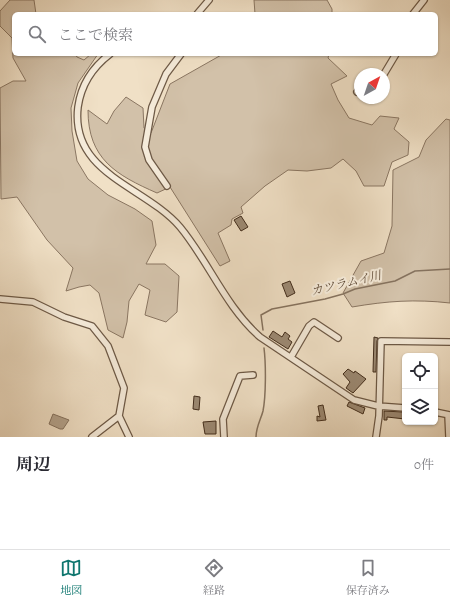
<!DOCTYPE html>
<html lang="ja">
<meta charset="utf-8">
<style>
:root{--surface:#fff;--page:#f2f2f3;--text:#2b2b33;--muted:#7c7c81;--line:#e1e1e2;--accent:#0f766e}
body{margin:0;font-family:Alegreya,"Noto Serif JP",serif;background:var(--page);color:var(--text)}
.controls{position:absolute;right:12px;bottom:12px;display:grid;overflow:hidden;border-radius:6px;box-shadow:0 1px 3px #0004}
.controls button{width:36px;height:36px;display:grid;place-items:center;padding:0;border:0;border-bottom:1px solid var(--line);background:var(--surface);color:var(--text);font:20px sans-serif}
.compass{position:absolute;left:354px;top:68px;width:36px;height:36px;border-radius:50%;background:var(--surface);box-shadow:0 1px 3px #0004;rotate:40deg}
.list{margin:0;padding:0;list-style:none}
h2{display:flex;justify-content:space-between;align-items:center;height:52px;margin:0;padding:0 16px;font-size:17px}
h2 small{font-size:13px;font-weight:400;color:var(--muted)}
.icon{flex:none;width:22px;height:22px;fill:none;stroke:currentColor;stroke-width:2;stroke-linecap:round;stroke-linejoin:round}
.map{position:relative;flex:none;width:450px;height:437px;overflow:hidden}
.search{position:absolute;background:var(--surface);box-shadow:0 1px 3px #0004;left:12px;right:12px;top:12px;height:44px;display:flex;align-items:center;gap:10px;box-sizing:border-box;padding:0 14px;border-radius:6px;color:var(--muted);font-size:15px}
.sheet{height:112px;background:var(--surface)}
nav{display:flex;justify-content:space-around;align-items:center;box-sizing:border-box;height:56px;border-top:1px solid var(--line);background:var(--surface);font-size:11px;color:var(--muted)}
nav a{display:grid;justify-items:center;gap:2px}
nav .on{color:var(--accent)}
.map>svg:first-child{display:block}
.green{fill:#d2c1a9;stroke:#8a7662}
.water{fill:#b4a38c;stroke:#86735f}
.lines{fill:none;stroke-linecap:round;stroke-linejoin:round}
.stream{stroke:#86735f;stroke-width:1.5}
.building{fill:#9c8a74;stroke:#412c1b}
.minor-casing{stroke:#6d5946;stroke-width:8}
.minor{stroke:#f5ebda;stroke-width:5.5}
.labels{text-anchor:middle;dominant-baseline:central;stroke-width:4;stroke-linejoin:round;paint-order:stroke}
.water-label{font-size:12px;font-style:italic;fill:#5e4a37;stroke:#f5ebda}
</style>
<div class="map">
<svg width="450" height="437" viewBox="0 0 450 437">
<rect width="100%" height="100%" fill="#f0e0c6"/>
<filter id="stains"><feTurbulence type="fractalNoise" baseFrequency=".005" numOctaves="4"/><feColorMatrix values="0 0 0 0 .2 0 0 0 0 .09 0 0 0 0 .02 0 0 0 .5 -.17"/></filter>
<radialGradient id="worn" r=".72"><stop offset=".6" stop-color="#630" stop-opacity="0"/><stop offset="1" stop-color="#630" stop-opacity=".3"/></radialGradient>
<path class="green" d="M10,0H34L36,14H14V54H75L77,57L84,60L91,54H98L78,83L71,108L72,131L77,161L88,179L108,195L135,209L152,221L156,245L146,264H165L179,276L177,312L166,322L145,315L150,290L139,284L129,301L127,322L123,338L108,330L99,293L90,285L79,287L66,291L73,268L47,240L17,197L1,199L0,88L13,81H26L13,58L12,38L0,26V11Z
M254,0H327L332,9V14H255Z
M223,54H329L328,58L347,76L331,84L338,100L349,118L372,125L380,116L399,118L394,129L409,142L408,155L392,162L384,186H364L356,171L343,159L331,168L307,171L288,170L265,186L241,207L243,213L232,219L231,225L218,233L230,261L220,266L170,187L157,193C116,175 88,159 88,110L107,124L114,111L126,97L143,108L144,128L151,133L170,84Z
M446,119L450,120V303C415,299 387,301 352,307L343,293L361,261L384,253L392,226L393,170L419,157L426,140Z"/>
<path class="water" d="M53,414L69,420L63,429H60L49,424Z"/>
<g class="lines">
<path class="stream" d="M263,330L261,315L272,309L325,299L343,294L355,289L395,281L415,271L450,269
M256,437C256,427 261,419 263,411C266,396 266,364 264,348"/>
</g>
<path class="building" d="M241,216L248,227L241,231L234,220Z
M290,281L295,293L287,297L282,284Z
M273,331L282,337L285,332L290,336L288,339L292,342L288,349L269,337Z
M374,337L378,338L377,341L376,372H373Z
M348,369L354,373L355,371L366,379L353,393L346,388L350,382L343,374Z
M194,396L200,397L199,410L193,409Z
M349,402L365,408L363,414L347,406Z
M323,405L326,420L317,421V416L320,417L318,406Z
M384,411L403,412L405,419L387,417V420H384Z
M216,421V434H205L203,422Z"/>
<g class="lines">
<g class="minor-casing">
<path id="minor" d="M197,14L209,0
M413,14L424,0
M110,54C93,67 81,85 78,107C70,174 145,186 180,227C209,262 225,306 260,337L354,400L378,406L405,408
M384,74L396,54
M357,92L360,90
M167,186L149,160L145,147L152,107L166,74L181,54
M0,299L33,302L64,317L92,326L108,346L124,388L119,416L129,437
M291,357L309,326L314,322L338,338
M435,412L450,415
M448,415L449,437
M92,437L119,416
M224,437L223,419L240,376L253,375
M376,437L379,416L381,341L450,342"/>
</g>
<use href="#minor" class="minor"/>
</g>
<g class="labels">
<g class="water-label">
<text transform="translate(346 283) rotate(-13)">カツラムイ川</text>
</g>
</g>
<rect width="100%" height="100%" filter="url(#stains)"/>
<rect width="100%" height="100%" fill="url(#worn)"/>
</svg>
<div class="controls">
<button><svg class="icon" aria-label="locate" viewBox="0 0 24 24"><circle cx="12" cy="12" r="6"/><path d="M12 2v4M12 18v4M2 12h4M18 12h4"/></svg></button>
<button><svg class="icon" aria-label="layers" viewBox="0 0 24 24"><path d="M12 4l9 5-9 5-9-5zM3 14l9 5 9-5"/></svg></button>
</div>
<svg class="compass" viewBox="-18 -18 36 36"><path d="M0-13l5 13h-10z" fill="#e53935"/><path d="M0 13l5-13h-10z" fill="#7c7c81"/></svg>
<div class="search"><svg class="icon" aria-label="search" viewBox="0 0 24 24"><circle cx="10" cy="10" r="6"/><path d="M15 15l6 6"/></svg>ここで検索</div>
</div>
<section class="sheet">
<h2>周辺<small>0件</small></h2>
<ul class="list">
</ul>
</section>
<nav>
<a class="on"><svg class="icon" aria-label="map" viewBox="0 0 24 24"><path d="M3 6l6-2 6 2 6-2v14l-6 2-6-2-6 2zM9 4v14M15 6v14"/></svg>地図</a>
<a><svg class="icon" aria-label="directions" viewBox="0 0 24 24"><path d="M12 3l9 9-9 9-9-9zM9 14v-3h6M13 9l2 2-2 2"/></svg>経路</a>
<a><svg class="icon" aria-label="saved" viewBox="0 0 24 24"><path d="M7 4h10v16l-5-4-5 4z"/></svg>保存済み</a>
</nav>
